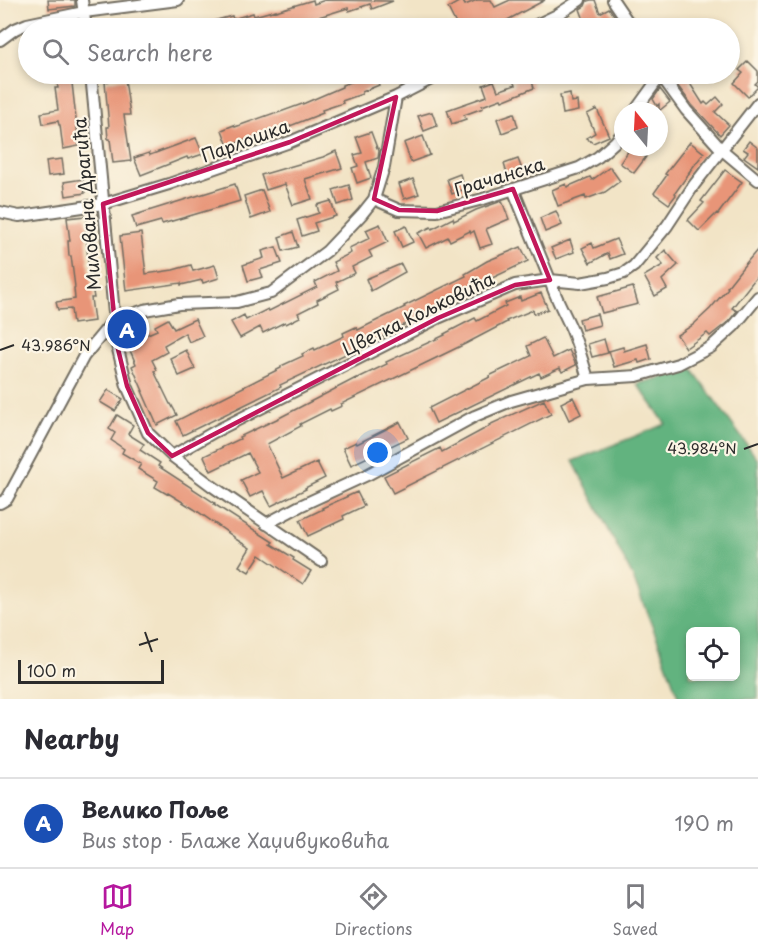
<!DOCTYPE html>
<meta charset="utf-8">
<style>
:root{--surface:#fff;--page:#f7f7f7;--text:#2b2b33;--muted:#7c7c81;--line:#e1e1e2;--accent:#b5179e}
body{margin:0;font-family:"Playpen Sans",sans-serif;background:var(--page);color:var(--text)}
.controls{position:absolute;right:18px;bottom:18px;display:grid;overflow:hidden;border-radius:9px;box-shadow:0 3px 9px #0003}
.controls button{width:54px;height:54px;display:grid;place-items:center;padding:0;border:0;border-bottom:2px solid var(--line);background:var(--surface);color:var(--text);font:30px sans-serif}
.compass{position:absolute;left:614px;top:102px;width:54px;height:54px;border-radius:50%;background:var(--surface);box-shadow:0 3px 9px #0003;rotate:342deg}
.scale{position:absolute;left:18px;bottom:15px;width:146px;box-sizing:border-box;padding-left:6px;border:3px solid #2b2b2b;border-top:0;font-size:16px;line-height:21px;white-space:nowrap;color:#2b2b2b;-webkit-text-stroke:4px #fcf5e5;paint-order:stroke}
.you{position:absolute;left:378px;top:453px;width:21px;height:21px;margin:-15px;border:4px solid #fff;border-radius:50%;background:#1a73e8;box-shadow:0 0 0 9px #1a73e833}
.badge{display:grid;place-items:center;width:39px;height:39px;border-radius:50%;background:var(--accent);color:#fff;font-size:20px;font-weight:700}
.pin{position:absolute;translate:-50% -50%;border:3px solid #fff;box-shadow:0 2px 6px #0006}
.list{margin:0;padding:0;list-style:none}
h2{display:flex;justify-content:space-between;align-items:center;height:78px;margin:0;padding:0 24px;font-size:26px}
h2 small{font-size:20px;font-weight:400;color:var(--muted)}
.list li{display:grid;grid-template-columns:39px 1fr auto;gap:18px;align-items:center;box-sizing:border-box;height:90px;padding:0 24px;border-top:2px solid var(--line)}
.list b{display:block;font-size:22px;white-space:nowrap}
.list p{margin:0;font-size:20px;white-space:nowrap;color:var(--muted)}
.list em{font-size:20px;font-style:normal;color:var(--muted)}
.icon{flex:none;width:33px;height:33px;fill:none;stroke:currentColor;stroke-width:2;stroke-linecap:round;stroke-linejoin:round}
.map{position:relative;flex:none;width:758px;height:699px;overflow:hidden}
.search{position:absolute;background:var(--surface);box-shadow:0 3px 9px #0003;left:18px;right:18px;top:18px;height:66px;display:flex;align-items:center;gap:15px;box-sizing:border-box;padding:0 21px;border-radius:33px;color:var(--muted);font-size:22px}
.sheet{height:168px;background:var(--surface)}
nav{display:flex;justify-content:space-around;align-items:center;box-sizing:border-box;height:84px;border-top:2px solid var(--line);background:var(--surface);font-size:16px;color:var(--muted)}
nav a{display:grid;justify-items:center;gap:3px}
nav .on{color:var(--accent)}
.map>svg:first-child{display:block}
.forest{fill:#62b37f;stroke:#466f55;stroke-width:1.5;fill-rule:evenodd}
.building{fill:#e89578}
.lines{fill:none;stroke-linecap:round;stroke-linejoin:round}
.minor-casing{stroke:#716c61;stroke-width:14}
.minor{stroke:#fff;stroke-width:10}
.marked{fill:none;stroke:#c2185b;stroke-width:4.5;stroke-linejoin:round}
.ticks{fill:none;stroke:#2b2b2b;stroke-width:2}
.labels{text-anchor:middle;dominant-baseline:central;stroke-width:4.5;stroke-linejoin:round;paint-order:stroke}
.street-label{font-size:18px;fill:#2b2b2b;stroke:#fcf5e5}
.ticks-label{font-size:15px;text-anchor:middle;fill:#2b2b2b;stroke:#fcf5e5;stroke-width:4.5;stroke-linejoin:round;paint-order:stroke}
</style>
<div class="map">
<svg width="758" height="699" viewBox="0 0 758 699">
<rect width="100%" height="100%" fill="#fcf5e5"/>
<filter id="ink" filterUnits="userSpaceOnUse"><feTurbulence type="fractalNoise" baseFrequency=".0167" numOctaves="2"/><feDisplacementMap in="SourceGraphic" scale="12" xChannelSelector="R" yChannelSelector="G"/><feConvolveMatrix kernelMatrix="1 2 1 2 8 2 1 2 1" color-interpolation-filters="sRGB"/></filter>
<filter id="wash" filterUnits="userSpaceOnUse"><feTurbulence type="fractalNoise" baseFrequency=".008" numOctaves="4" result="noise"/><feDisplacementMap in="SourceGraphic" scale="24" xChannelSelector="R" yChannelSelector="G"/><feGaussianBlur stdDeviation="1.35" result="paint"/><feColorMatrix in="noise" values="0 0 0 0 0 0 0 0 0 0 0 0 0 0 0 0 0 1.4 0 .05"/><feComposite in="paint" operator="in"/></filter>
<g filter="url(#wash)">
<rect width="100%" height="100%" fill="#f2e4c6"/>
<path class="forest" d="M692,369L758,460V699H679L660,646L632,575L573,461L666,424L637,384ZM690,632H736V676H690Z"/>
<g id="blocks">
<path class="building" d="M48,0H75V6L49,9Z
M313,0L314,4L325,0L393,1L372,9L370,4L349,11L348,8L309,20L269,28H194V26L232,16L233,19L253,13L254,16L276,10V11Z
M462,0L465,5L477,0H491L495,7L510,0H545L498,25L500,28H458L448,8Z
M591,0H595L600,13L609,8L618,21L609,27L608,25L599,28H587L580,9L585,6L587,1Z
M748,61L758,71V81L755,84L758,87L748,97L734,83L743,73L739,70Z
M56,74H71L79,146L63,149L60,125H59L58,121L43,124L41,113L58,110L55,88H58Z
M362,74H400L378,82L379,85L362,92V94L342,101L343,103L322,110L323,113L285,128V126L228,146L222,130L234,125L235,127L274,113L275,114L305,103L342,87V85L363,78Z
M685,74H701L689,82L703,104L705,102L708,105L717,97L723,104L715,112L729,125L720,135L692,105L674,81Z
M530,75L534,88L502,101L501,99L482,106L483,108L464,115L466,119L452,124L447,110L487,96L483,85L494,81L498,91L515,85L513,81Z
M125,79L130,115H124L131,161L113,163L110,139H108L107,127H109L105,82Z
M660,89L670,102L659,111V104L657,106L653,99Z
M570,93L571,102L577,101L578,111L563,114L560,95Z
M597,109L609,136L593,143L586,138L595,133L587,114Z
M432,112L437,126L424,131L418,116Z
M514,113L518,127L502,133L497,119Z
M371,132L377,148H378L379,151L378,158L366,162L371,178L357,183L352,168L358,166L354,155L362,153L356,137Z
M423,136L430,155L411,162L404,143Z
M196,138L203,154L188,159L187,157L141,175L134,158L149,153L150,155Z
M749,141L758,148V167L744,157L748,152L743,149Z
M690,142L704,153L689,172H690L675,193L676,195L669,204L654,193L667,175L665,174Z
M631,147L646,157L634,173L620,163Z
M336,151L342,168L305,179L312,199L293,205L285,184L266,190L261,175L323,157Z
M62,159L64,174L48,176L46,161Z
M518,159L523,172L508,177L504,164Z
M610,167L620,181L605,192L586,199L585,196L558,206L552,190L566,184L567,187L590,177L592,180Z
M725,170L742,182L718,214L717,213L699,231L688,220L704,203L701,201Z
M460,174L465,189L452,194L447,179Z
M83,179L85,193L66,196L64,182Z
M413,179L419,194L404,199L399,184Z
M235,184L240,201L162,224L161,221L136,228L132,216Z
M349,185L353,200L338,205L333,190Z
M262,190L270,212L251,219L244,196Z
M331,201L336,216L314,223L317,231L302,236L297,220L319,213L317,205Z
M502,201L509,219L486,229L492,244L480,248L474,231L471,233L470,231L450,241L448,237L426,248L418,233L431,227L432,229L453,218L454,221L476,210Z
M556,211L562,225L545,232L540,218Z
M86,216L88,229L86,230L88,262L94,298H91L94,321L73,324L71,309L58,310L56,302L75,299L74,288L75,287L71,256H69L68,241H70L67,218Z
M380,224L388,242L369,251L372,257L352,267L355,273L336,282L339,289L317,300L318,303L298,313L300,317L286,324L285,322L263,333L260,327L240,338L231,322L244,315L246,320L268,309L269,311L317,287L315,282L337,271L333,262L351,253L349,248L370,238L366,230Z
M406,226L413,242L402,247L395,231Z
M293,232L298,247L283,251L279,237Z
M141,233L146,274L173,270L191,265L193,271L215,265L219,278L203,283L202,280L181,285V283L126,291L120,236Z
M616,239L623,254L610,259L608,253L590,263L582,248L592,243L594,248Z
M570,240L574,252L556,259L551,248Z
M276,247L282,263L260,270L263,277L248,281L243,265L264,258L262,251Z
M521,247L528,261L488,280L464,292L466,294L406,324L385,334L386,335L280,385L281,387L183,435L176,421L281,368V366L303,356L302,354L314,348L315,350L344,336L343,333L356,327L358,330L378,320L405,307L404,306L466,276L465,274L487,261Z
M758,249V275L732,308L737,311L729,321L710,336L707,333L686,348L677,335L693,325L710,309L728,288L727,287L742,268Z
M665,250L678,265L662,280L667,289L655,296L644,276L663,265L657,258Z
M401,264L405,272L371,291L366,279Z
M633,287L638,304L602,313L597,297Z
M541,293L548,309L534,314L533,310L506,321L507,322L467,343L341,404L342,406L331,411L330,409L300,424L301,426L267,444L283,478L317,462L325,478L305,488L306,489L271,506L263,491L250,497L241,480L258,472L248,453L211,471L204,456L240,439L239,437L281,417L356,378V379L387,364L386,362L445,335L444,334L475,318L477,321L506,306L505,303L520,297L521,301Z
M597,314L600,325L582,330L579,319Z
M168,319L174,329L195,319L203,336L189,342L185,333L164,345L167,352L152,360L157,370L154,371L170,404H171L177,415L157,425L142,391H143L132,366L136,364L125,339L141,331L143,336L157,330L155,326Z
M543,338L553,358L569,350L576,365L562,372L560,368L541,377L539,373L436,423L429,408L490,377L489,376L531,356L527,346Z
M604,339L608,353L592,357L588,344Z
M647,344L651,359L639,363L638,360L614,367L609,351L623,347L624,351Z
M186,350L195,369L179,376L170,358Z
M108,390L123,399L115,411L100,402Z
M573,397L581,414L569,420L561,403Z
M544,400L551,414L393,493L384,476L440,448L442,452L490,426L489,425Z
M117,415L133,425L128,434L144,444L140,450L160,463L158,466L215,503L214,504L273,542L271,544L294,558L293,560L311,571L303,584L260,555L249,572L239,566L250,548L234,538V537L194,509L168,493L167,494L155,487L158,481L138,469L141,464L122,453L124,449L111,440L115,433L109,429Z
M400,422L408,438L351,465L343,448L356,442L357,444Z
M357,492L364,506L343,516L344,519L308,536L300,520L323,509L322,508Z"/>
</g>
</g>
<g filter="url(#ink)">
<use href="#blocks" fill-opacity="0" stroke="#716c61" stroke-width="1.5"/>
<g class="lines">
<g class="minor-casing">
<path id="minor" d="M82,0L86,28
M613,0L632,28
M530,28L557,15L580,0
M0,40L15,29L27,24L84,12L178,0
M91,74L117,345L127,386L148,433L172,456L212,486L321,561
M660,74L686,110L721,149L758,180
M635,111L661,75
M513,189L550,280C555,297 564,312 571,328C578,345 583,362 588,379
M374,199L399,210L437,211L483,199L579,168L598,157L615,142L623,132
M0,212L19,216L28,215L103,204L169,184L290,142L396,97
M172,456L214,432L438,318L515,285L550,280L580,283L608,278L624,273L634,266L667,226L694,185L758,103
M0,503L7,499L84,356L113,321L144,310L179,304L237,302L271,293L327,251L362,214L374,199L384,167L396,97L441,74
M266,524L300,506L367,475L475,416L511,401L588,379L637,376L678,364L711,347L734,326L758,297"/>
</g>
<use href="#minor" class="minor"/>
</g>
</g>
<path class="marked" d="M396,97L374,199L399,210L437,211L513,189L550,280L515,285L438,318L172,456L148,433L127,386L117,345L103,204L290,142Z"/>
<path class="ticks" d="M0,350L14,345M744,449L758,444M145,632L152,652M139,645L158,639"/>
<g class="labels">
<g class="street-label">
<text transform="translate(245 140) rotate(-20)">Парлошка</text>
<text transform="translate(499 176) rotate(-17)">Грачанска</text>
<text transform="translate(86 204) rotate(-95)">Милована Драгића</text>
<text transform="translate(418 313) rotate(-26)">Цветка Кољковића</text>
</g>
</g>
<g class="ticks-label">
<text x="56" y="351">43.986°N</text>
<text x="702" y="454">43.984°N</text>
</g>
</svg>
<div class="controls">
<button><svg class="icon" aria-label="locate" viewBox="0 0 24 24"><circle cx="12" cy="12" r="6"/><path d="M12 2v4M12 18v4M2 12h4M18 12h4"/></svg></button>
</div>
<svg class="compass" viewBox="-18 -18 36 36"><path d="M0-13l5 13h-10z" fill="#e53935"/><path d="M0 13l5-13h-10z" fill="#7c7c81"/></svg>
<div class="scale">100 m</div>
<div class="you"></div>
<div class="pin badge" style="left:127px;top:329px;background:#1a4fb4">A</div>
<div class="search"><svg class="icon" aria-label="search" viewBox="0 0 24 24"><circle cx="10" cy="10" r="6"/><path d="M15 15l6 6"/></svg>Search here</div>
</div>
<section class="sheet">
<h2>Nearby<small></small></h2>
<ul class="list">
<li><span class="badge" style="background:#1a4fb4">A</span><div><b>Велико Поље</b><p>Bus stop · Блаже Хаџивуковића</p></div><em>190 m</em></li>
</ul>
</section>
<nav>
<a class="on"><svg class="icon" aria-label="map" viewBox="0 0 24 24"><path d="M3 6l6-2 6 2 6-2v14l-6 2-6-2-6 2zM9 4v14M15 6v14"/></svg>Map</a>
<a><svg class="icon" aria-label="directions" viewBox="0 0 24 24"><path d="M12 3l9 9-9 9-9-9zM9 14v-3h6M13 9l2 2-2 2"/></svg>Directions</a>
<a><svg class="icon" aria-label="saved" viewBox="0 0 24 24"><path d="M7 4h10v16l-5-4-5 4z"/></svg>Saved</a>
</nav>
